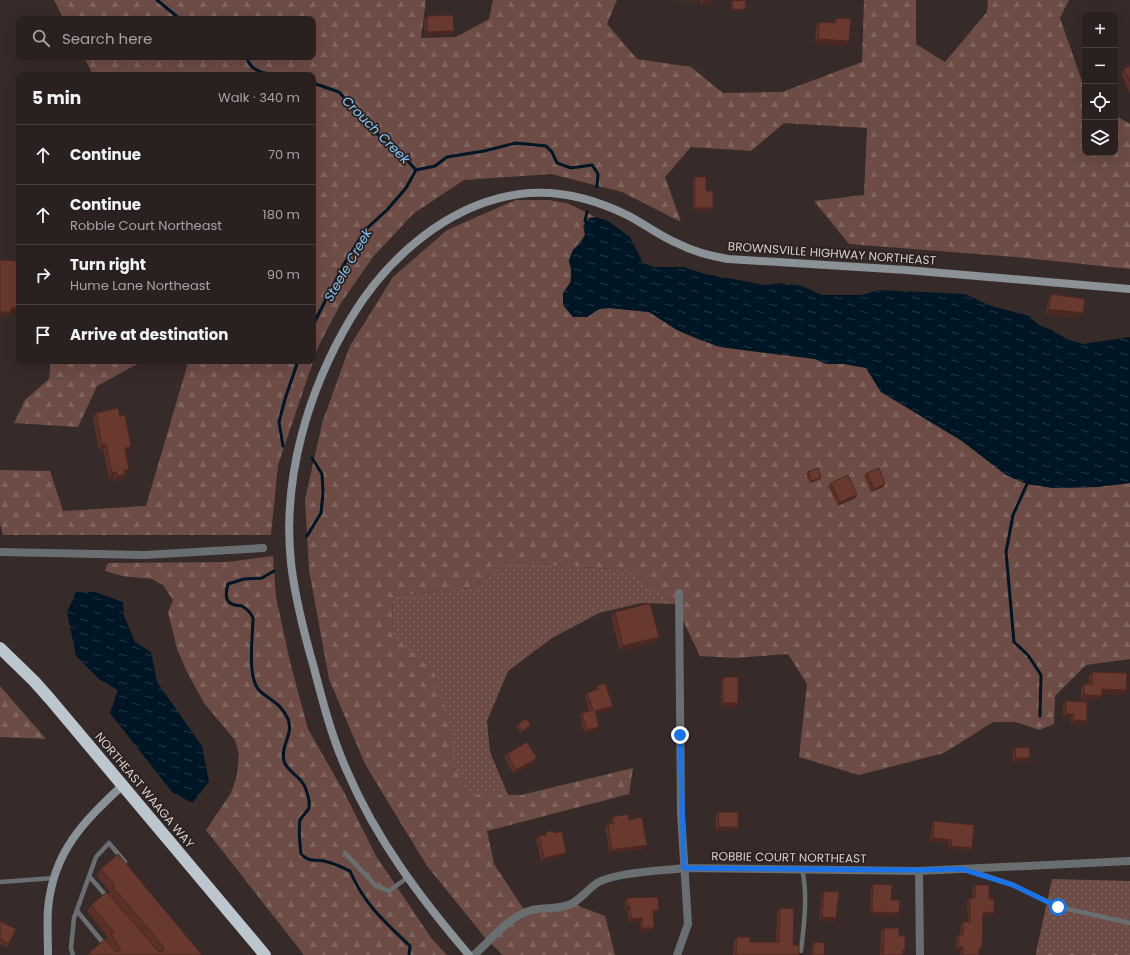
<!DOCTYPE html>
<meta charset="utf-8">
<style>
:root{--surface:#29201f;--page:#352d2c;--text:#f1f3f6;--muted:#a5a3a4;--line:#453e3d}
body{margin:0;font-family:Poppins,sans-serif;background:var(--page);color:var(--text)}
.controls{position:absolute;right:12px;top:12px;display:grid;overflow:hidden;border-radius:8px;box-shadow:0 4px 16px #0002}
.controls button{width:36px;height:36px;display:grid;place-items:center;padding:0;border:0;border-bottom:1px solid var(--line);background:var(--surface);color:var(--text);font:20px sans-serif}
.stop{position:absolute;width:12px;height:12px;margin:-9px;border:3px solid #1a73e8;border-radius:50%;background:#fff}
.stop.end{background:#1a73e8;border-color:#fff;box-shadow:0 1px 4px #0008}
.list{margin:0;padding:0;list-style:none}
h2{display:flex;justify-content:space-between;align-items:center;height:52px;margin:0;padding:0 16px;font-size:17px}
h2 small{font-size:13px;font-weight:400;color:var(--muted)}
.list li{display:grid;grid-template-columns:26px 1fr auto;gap:12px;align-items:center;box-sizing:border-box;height:60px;padding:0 16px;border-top:1px solid var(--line)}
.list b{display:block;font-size:15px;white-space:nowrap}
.list p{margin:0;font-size:13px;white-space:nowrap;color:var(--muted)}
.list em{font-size:13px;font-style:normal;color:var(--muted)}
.icon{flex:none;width:22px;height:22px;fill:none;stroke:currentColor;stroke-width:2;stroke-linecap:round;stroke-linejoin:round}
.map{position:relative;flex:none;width:1130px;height:955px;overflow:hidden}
.search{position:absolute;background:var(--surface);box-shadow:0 4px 16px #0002;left:16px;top:16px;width:300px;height:44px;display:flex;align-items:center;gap:10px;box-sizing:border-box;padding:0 14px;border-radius:8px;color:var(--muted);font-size:15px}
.panel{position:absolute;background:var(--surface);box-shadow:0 4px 16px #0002;left:16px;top:72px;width:300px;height:292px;border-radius:8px}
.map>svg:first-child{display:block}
.grass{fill:url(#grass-dots)}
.forest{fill:url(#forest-firs)}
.water{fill:url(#water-ripples)}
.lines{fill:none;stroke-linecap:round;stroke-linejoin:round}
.stream{stroke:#001625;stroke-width:3}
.lane{stroke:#696e71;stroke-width:4.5}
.street{stroke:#696e71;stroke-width:8}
.secondary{stroke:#8a9297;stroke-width:8}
.highway{stroke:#bbc6cf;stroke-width:12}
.wall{fill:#5a3128}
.shaded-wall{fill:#4a2821}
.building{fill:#69392f;stroke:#4a2821}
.route{stroke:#1a73e8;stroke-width:5}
.labels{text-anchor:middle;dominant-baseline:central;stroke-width:3.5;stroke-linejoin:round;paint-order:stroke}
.street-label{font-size:12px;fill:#d9d1cf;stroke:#2c211f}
.water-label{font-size:13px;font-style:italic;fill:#82c9fb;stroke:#2c211f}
</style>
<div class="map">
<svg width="1130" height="955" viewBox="0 0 1130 955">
<defs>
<pattern id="grass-dots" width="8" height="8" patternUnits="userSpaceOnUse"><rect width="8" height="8" fill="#6c4c45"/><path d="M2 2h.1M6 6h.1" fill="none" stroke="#80655f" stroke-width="1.8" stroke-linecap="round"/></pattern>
<pattern id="forest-firs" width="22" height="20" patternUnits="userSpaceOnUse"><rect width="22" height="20" fill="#6c4c45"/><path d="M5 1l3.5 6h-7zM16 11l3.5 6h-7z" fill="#80655f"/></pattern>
<pattern id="water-ripples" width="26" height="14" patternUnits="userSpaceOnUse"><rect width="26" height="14" fill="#001625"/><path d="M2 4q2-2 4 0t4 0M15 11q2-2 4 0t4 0" fill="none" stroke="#253744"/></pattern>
</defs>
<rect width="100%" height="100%" fill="#372b29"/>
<path class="grass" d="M508,562L628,570L675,604L641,603L599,613L552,638L508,671L487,721L490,752L508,795L470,794L451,763L449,721L392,635L393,596L471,588Z
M1052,879L1130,881V955L1126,953H1036Z"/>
<path class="forest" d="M54,0H426L421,38L456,37L489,19L493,0H617L607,24L637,59L691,67L723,93L782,92L862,62L864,0H916V44L945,62L987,12L988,0H1069L1060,18L1085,90V153H1115V115L1130,124V269L1015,257L849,244L814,201L864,195L867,128L784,123L751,151L691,147L665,177L681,222L622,192L551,174L464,180L413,214L373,257L341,303L318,347L278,465L271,535H3L0,523V470L50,471L63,511L146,506L188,363L141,362L97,386L78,427L14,423L25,400L49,379L51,361H313V75H93L84,57H313V19H64Z
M516,200H548L567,203L596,217L589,218L583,226L585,235C580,243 570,250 569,261C569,264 571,267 571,270C572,280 569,285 563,293L587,317L599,309L609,308L649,312L677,330L699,340L815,359L827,364H844L866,368L881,392L962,441L1006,475L1027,484L1053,488L1097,487L1130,483V659L1086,665L1055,696L1054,724L1039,730L1016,722H993L944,753L859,775L799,757L807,684L788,654L735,658L700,656L675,604L628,570L508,562L471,588L393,596L392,635L434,672L449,721L451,763L470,794L521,795L633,768L629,794L487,831L494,864L523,908L576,905L605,916L615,955H503L487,940L427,866L365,764L329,679L309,570L305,499L323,420L350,346L393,277L447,230Z
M273,556L276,597L290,662L308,729L344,792L376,856L432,939L447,955H304L206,830L231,793L237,775L239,754L235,740L204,703L187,672L177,649L168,612L173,600L163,585L152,579L122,576L105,571L108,563L227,562Z
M0,686L46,739L0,737Z
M1036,953H1126L1130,955H1036Z"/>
<path class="water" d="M596,217L608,221L630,237L643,263L654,267H683L705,274L766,285L782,283L802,286L822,295H861L879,290L965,294L988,305L1029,316L1039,325L1052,330L1065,338L1083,344L1130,337V483L1097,487L1053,488L1027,484L1006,475L962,441L881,392L866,368L844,364H827L815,359L719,347L677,330L649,312L609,308L599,309L587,317H573L563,305V293L571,282V269L569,261L573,250L580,244L585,235C583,223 584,218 596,217Z
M76,592H95L123,602L124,616L135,642L151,652L157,682L202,746L209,782L192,803L172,792L110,713L118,690L99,679L76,656L67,612Z"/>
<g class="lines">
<path class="stream" d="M157,0L180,19
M247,57C249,71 265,74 276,75
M313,83L339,92L376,133L399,152L416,170
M416,170L435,166L447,157L484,151L516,143L546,146L552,152L557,163L571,168L592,165L598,174L597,187
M585,221L587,212
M313,325L343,266L365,230L387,210L406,188L416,170
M283,446L279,422L285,399L298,361
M1027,484L1013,515L1006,552L1014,642L1028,655L1041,675L1040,716
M307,536L321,513L323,493L322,474L312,458
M274,571L262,578L244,579L228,584C226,591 224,601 232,604C235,606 239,605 242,606C247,609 251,613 253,618C253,635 246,681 261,692C272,701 282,705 288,719C294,734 280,746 284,761C287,772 301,776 305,787C307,792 310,802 309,808C307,812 302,816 300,820C298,830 300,844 301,854C311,864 317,858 328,862C336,864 343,868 350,871C364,904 384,921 410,946L409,955"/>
<path class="lane" d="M345,853L376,886L389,891L407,878
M972,871L1013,885L1059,907L1130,923
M89,876L107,897
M0,882L54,878
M77,911L113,955
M801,951C804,925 808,895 802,869
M73,955L71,948L74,918L96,857L109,843L125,862"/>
<path class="street" d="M0,552L144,555L263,548
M919,871L920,955
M474,955C491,940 509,916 532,910C545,907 558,910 571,904C581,899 588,889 597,883C616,872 661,871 684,868L919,871L1130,861
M677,955L688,924L681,814L679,593"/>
<path class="secondary" d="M48,955C48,940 47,924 48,909C53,852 83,822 123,785
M469,955C421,899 376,839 347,771C332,738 323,703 314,668C304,633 295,598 291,563C282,478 308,390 351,318C387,258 448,204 520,194C558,189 595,199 629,216C646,225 661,237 679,244C694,252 711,256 728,259L906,270L1130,289"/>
<path class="highway" d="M0,648L34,681L50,699L265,955"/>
</g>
<path class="wall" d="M666,0H724H712L709,5H700V1Z
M732,1L746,9L744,11H732L731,3Z
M427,16L452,34L425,36L424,20Z
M836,18L849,41L845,46L815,44L816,27L819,22L833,23Z
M1130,66V94L1121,74L1124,69Z
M695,177L706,191L711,211H693V181Z
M1051,294L1079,318L1046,314L1048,299Z
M96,413L128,452H125V474L122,479L114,481L113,477L109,478L103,449L99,450L93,417Z
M808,472L821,478L820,479L810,483L806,474Z
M867,473L885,484L883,487L871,492L864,476Z
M831,483L855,498L838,506L828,486Z
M615,612L655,642L620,651L611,617Z
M1092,672L1126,690L1123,695L1102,694L1098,700H1081V689L1084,684H1088L1089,677Z
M723,677L738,703L736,707H721V681Z
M597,686L610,709L596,714L599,727L597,730L584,733L580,716L582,713L589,711L585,696L587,693L595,690V689Z
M1066,701L1085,724H1071V717H1063V705Z
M518,724L530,727L521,733L516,726Z
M1015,748L1030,758L1028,761L1013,762V751Z
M507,754L537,758L535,761L514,774L504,757Z
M718,812L738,827L736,830L716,831V815Z
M613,817L629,820L645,849L610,853L605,828L608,824H612L611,820Z
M934,821L970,851L949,849V843L930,842L932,824Z
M546,832L555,833L564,856L541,861L536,839L539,836L544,835Z
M101,869L202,955H88L90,952L106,941L108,938L87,911L91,905L109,893L110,892L96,875Z
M873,884L891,900L899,913L897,916L870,915L871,888Z
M975,885L989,899L994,912L992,916H983L979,955H960L961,950H956V938L959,935H960L961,925L963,922H968L967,901L970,898H973L972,889Z
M824,891L834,922L819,920L822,894Z
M627,898L659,910L656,913H653L651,931L640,932V922H628V910H625V901Z
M780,908L793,945L799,955H733L734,941L737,937L750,942H776L777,912Z
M0,921L9,944L7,947L0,944Z
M884,928L899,936L903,952V955H880L881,932Z
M814,942L824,955H811L812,946Z"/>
<path class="shaded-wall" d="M666,0H701L700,1Z
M704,0H712L709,5H700Z
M746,9L744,11H732L733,10Z
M454,31L452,34L425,36L427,32Z
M818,39L849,41L845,46L815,44Z
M695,208H713L711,211H693Z
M11,308H17L13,313H11L8,317H0V312Z
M1049,309L1083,313L1079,318L1046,314Z
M106,444L103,449L99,450L102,445Z
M131,447L128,452L121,453L125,448Z
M124,470H129L125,474L121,475Z
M116,472L113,477L109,478L112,473Z
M125,475L122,479L114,481L117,476Z
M821,478L820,479L810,483L811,481Z
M885,484L883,487L871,492L874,489Z
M857,495L855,498L838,506L840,502Z
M659,637L655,642L620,651L623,646Z
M1102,689L1126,690L1123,695L1098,694Z
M1084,695L1102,696L1098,700H1081Z
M723,703H738L736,707H721Z
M613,706L610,709L593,715L595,711Z
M1066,714H1074L1071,717H1063Z
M1074,720L1087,721L1085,724H1071Z
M599,727L597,730L584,733L587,730Z
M537,758L535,761L514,774L516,770Z
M1016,758H1030L1028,761L1013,762Z
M719,827H738L736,830L716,831Z
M933,838L952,840L949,843L930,842Z
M647,845L645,849L610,853L612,850Z
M951,846L972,848L970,851L949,849Z
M566,853L564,856L541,861L544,858Z
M627,906H630L628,910H625Z
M653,910H659L656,913H651Z
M872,912L899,913L897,916L870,915Z
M994,912L992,916H981L983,913Z
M822,917L836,918L834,922L819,920Z
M642,918L640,922H628L631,919Z
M642,928H654L651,931L640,932Z
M958,947H963L961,950H956Z"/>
<path class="building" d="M745,0L746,9L733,10L732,1Z
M453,15L454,31L427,32V16Z
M836,18L851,19L849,41L818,39L819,22L836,23Z
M1130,66V81L1124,69Z
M695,177H706V191H713V208H695Z
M0,260L18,261L17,308H11V312H0Z
M1051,294L1085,299L1083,313L1049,309Z
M118,408L120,416L125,415L131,447L125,448L129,470H124L125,475L117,476L116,472L112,473L106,444L102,445L96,413Z
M818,468L821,478L811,481L808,472Z
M879,468L885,484L874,489L867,473Z
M848,475L857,495L840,502L831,483Z
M650,603L659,637L623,646L615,612Z
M1092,672L1127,673L1126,690L1102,689V696L1084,695V684H1092Z
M723,677H738V703H723Z
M605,683L613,706L595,711L599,727L587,730L582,713L593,710L587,693L599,689L597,686Z
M1066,701L1087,702V721L1074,720V714H1066Z
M526,719L531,725L522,731L518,724Z
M527,742L537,758L516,770L507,754Z
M1029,747L1030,758H1016L1015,748Z
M718,812H738V827H719Z
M628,814L629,820L642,817L647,845L612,850L608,824L614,823L613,817Z
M934,821L974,825L972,848L951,846L952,840L933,838Z
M552,831L555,833L562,831L566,853L544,858L539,836L546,835V832Z
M118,854L202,955H92L90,952L105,939L116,952L121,950L111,934L114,932L91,905L107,892L158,951L161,952L164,950L163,946L113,887L115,886L101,869Z
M873,884L892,885L891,900H900L899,913L872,912Z
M975,885H989V899H994V912L983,913L982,948H979V955H963V947H958L959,935H963V922H970V898H975Z
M824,891L839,892L836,918L822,917Z
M658,897L659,910H653L654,928H642V918L631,919L630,906H627V898Z
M780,908L794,909L793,945H799V955H736L737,937H750V942H779Z
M0,921L16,929L9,944L0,939Z
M884,928H899V936H905V950H903V954H901V955H883Z
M814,942L825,943L824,955H813Z"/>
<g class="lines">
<path class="route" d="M680,735L684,868L919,870L962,869L1013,885L1058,907"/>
</g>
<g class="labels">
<g class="street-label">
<text transform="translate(832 253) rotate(4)">BROWNSVILLE HIGHWAY NORTHEAST</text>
<text transform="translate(145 790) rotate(50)">NORTHEAST WAAGA WAY</text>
<text transform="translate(789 857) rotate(1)">ROBBIE COURT NORTHEAST</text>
</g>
<g class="water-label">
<text transform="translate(376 130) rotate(45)">Crouch Creek</text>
<text transform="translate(348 265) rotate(-60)">Steele Creek</text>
</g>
</g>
</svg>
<div class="controls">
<button>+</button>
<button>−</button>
<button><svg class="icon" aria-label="locate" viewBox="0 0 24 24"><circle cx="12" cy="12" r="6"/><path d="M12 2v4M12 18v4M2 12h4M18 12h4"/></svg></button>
<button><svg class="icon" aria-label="layers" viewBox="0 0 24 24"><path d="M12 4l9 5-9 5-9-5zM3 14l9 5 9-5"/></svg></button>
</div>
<div class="stop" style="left:1058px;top:907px"></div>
<div class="stop end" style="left:680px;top:735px"></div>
<div class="search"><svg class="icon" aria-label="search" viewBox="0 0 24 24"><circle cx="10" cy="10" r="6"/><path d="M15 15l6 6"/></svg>Search here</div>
<section class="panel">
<h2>5 min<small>Walk · 340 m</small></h2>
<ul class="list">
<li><svg class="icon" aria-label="ahead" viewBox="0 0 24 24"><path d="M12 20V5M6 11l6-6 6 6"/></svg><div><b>Continue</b></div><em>70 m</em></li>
<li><svg class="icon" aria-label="ahead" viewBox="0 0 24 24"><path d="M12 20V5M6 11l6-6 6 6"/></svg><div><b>Continue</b><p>Robbie Court Northeast</p></div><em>180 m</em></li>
<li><svg class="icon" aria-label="right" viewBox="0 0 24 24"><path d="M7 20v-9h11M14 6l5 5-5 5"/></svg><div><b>Turn right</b><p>Hume Lane Northeast</p></div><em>90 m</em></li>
<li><svg class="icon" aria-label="arrive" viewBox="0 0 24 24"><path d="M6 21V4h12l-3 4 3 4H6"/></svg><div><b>Arrive at destination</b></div></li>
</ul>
</section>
</div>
